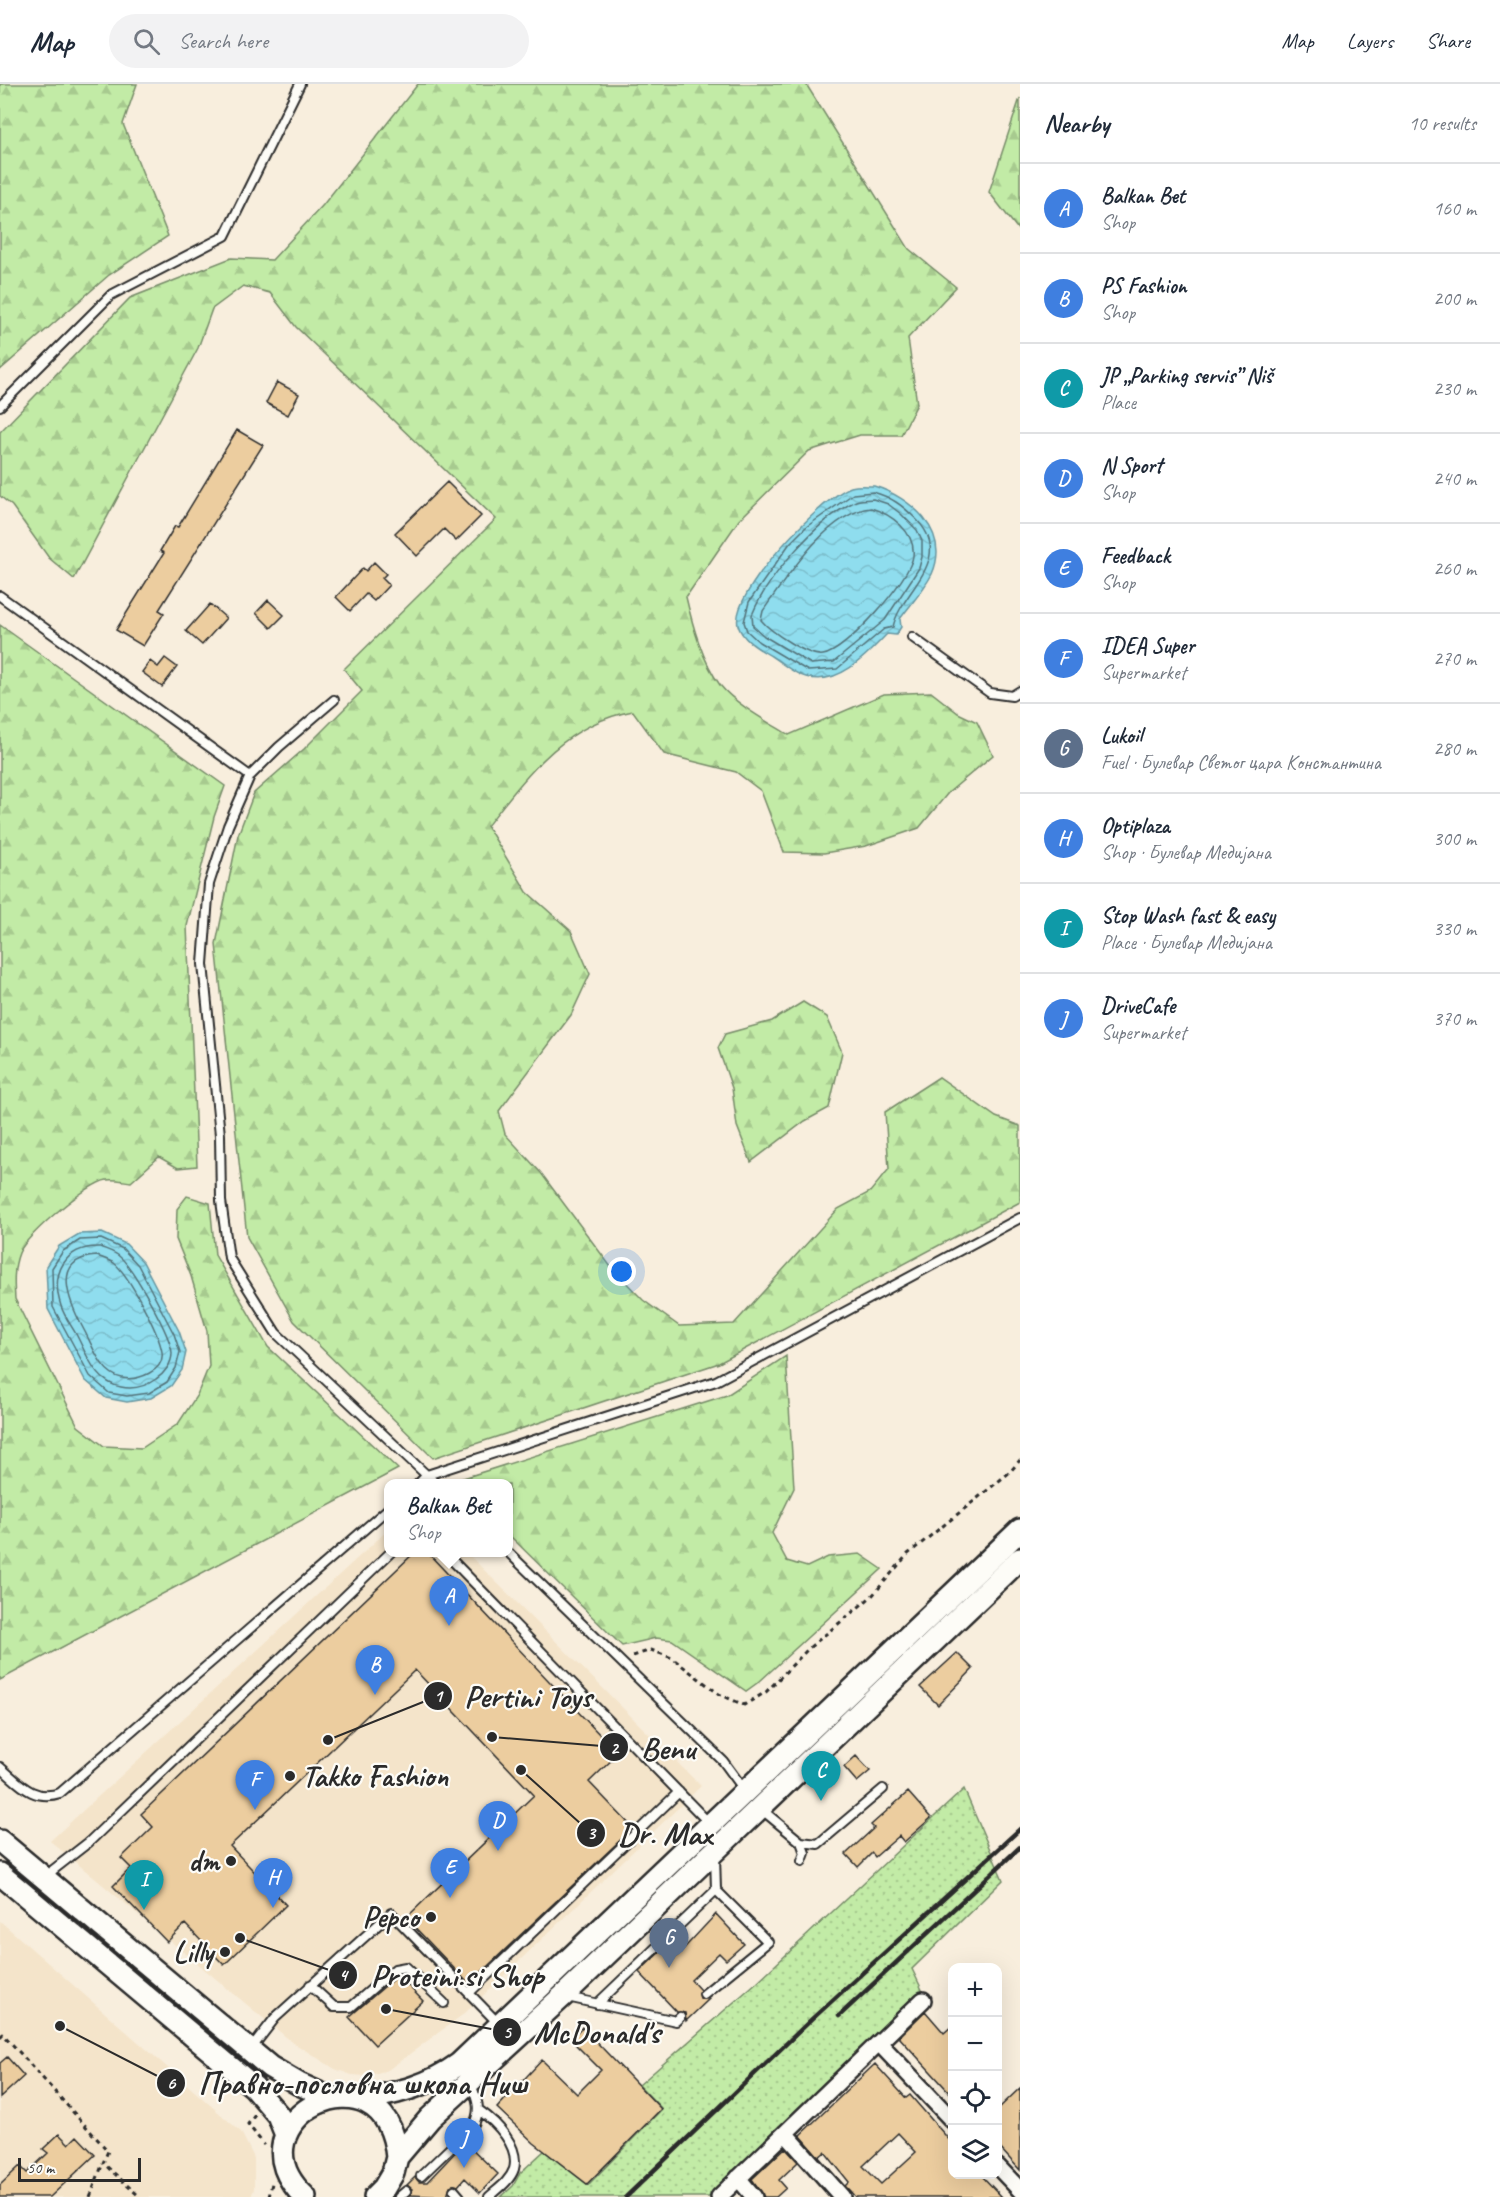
<!DOCTYPE html>
<meta charset="utf-8">
<style>
:root{--surface:#fff;--page:#f2f2f3;--text:#1f2937;--muted:#747a83;--line:#e0e1e3;--accent:#d93025}
body{margin:0;font-family:Caveat,sans-serif;background:var(--page);color:var(--text)}
.controls{position:absolute;right:18px;bottom:18px;display:grid;overflow:hidden;border-radius:12px;box-shadow:0 6px 24px #0002}
.controls button{width:54px;height:54px;display:grid;place-items:center;padding:0;border:0;border-bottom:2px solid var(--line);background:var(--surface);color:var(--text);font:30px sans-serif}
.scale{position:absolute;left:18px;bottom:15px;width:123px;box-sizing:border-box;padding-left:6px;border:3px solid #2b2b2b;border-top:0;font-size:16px;line-height:21px;white-space:nowrap;color:#2b2b2b;-webkit-text-stroke:4px #fdfcf7;paint-order:stroke}
.you{position:absolute;left:622px;top:1188px;width:21px;height:21px;margin:-15px;border:4px solid #fff;border-radius:50%;background:#1a73e8;box-shadow:0 0 0 9px #1a73e833}
.badge{display:grid;place-items:center;width:39px;height:39px;border-radius:50%;background:var(--accent);color:#fff;font-size:20px;font-weight:700}
.pin{position:absolute;translate:-50% -50px;filter:drop-shadow(0 2px 3px #0008)}
.pin::after{content:'';position:absolute;top:32px;width:21px;height:18px;background:inherit;clip-path:polygon(0 0,100% 0,50% 100%)}
.popup{position:absolute;left:384px;top:1395px;width:129px;height:78px;box-sizing:border-box;display:grid;place-content:center;border-radius:12px;background:var(--surface);filter:drop-shadow(0 2px 4px #0005);font-size:20px;white-space:nowrap;color:var(--muted)}
.popup b{font-size:22px;color:var(--text)}
.popup::after{content:'';position:absolute;left:50%;top:100%;margin-left:-12px;border:12px solid transparent;border-top-color:var(--surface)}
.list{margin:0;padding:0;list-style:none}
h2{display:flex;justify-content:space-between;align-items:center;height:78px;margin:0;padding:0 24px;font-size:26px}
h2 small{font-size:20px;font-weight:400;color:var(--muted)}
.list li{display:grid;grid-template-columns:39px 1fr auto;gap:18px;align-items:center;box-sizing:border-box;height:90px;padding:0 24px;border-top:2px solid var(--line)}
.list b{display:block;font-size:22px;white-space:nowrap}
.list p{margin:0;font-size:20px;white-space:nowrap;color:var(--muted)}
.list em{font-size:20px;font-style:normal;color:var(--muted)}
.icon{flex:none;width:33px;height:33px;fill:none;stroke:currentColor;stroke-width:2;stroke-linecap:round;stroke-linejoin:round}
.map{position:relative;flex:none;width:1020px;height:2113px;overflow:hidden}
header{display:flex;align-items:center;gap:36px;box-sizing:border-box;height:84px;padding:0 30px;background:var(--surface);border-bottom:2px solid var(--line)}
header strong{font-size:28px}
nav{display:flex;gap:33px;margin-inline-start:auto;font-size:21px}
.search{width:420px;height:54px;background:var(--page);display:flex;align-items:center;gap:15px;box-sizing:border-box;padding:0 21px;border-radius:33px;color:var(--muted);font-size:22px}
main{display:flex}
aside{flex:1;background:var(--surface)}
.map>svg:first-child{display:block}
.built{fill:#f4e4ca}
.grass{fill:url(#grass-dots);stroke:#768b68;stroke-width:1.5}
.forest{fill:url(#forest-firs);stroke:#768b68;stroke-width:1.5}
.water{fill:url(#water-waves);stroke:#6796a0;stroke-width:1.5}
.lines{fill:none;stroke-linecap:round;stroke-linejoin:round}
.shore{stroke:#537279;stroke-width:1.5}
.building{fill:#eccd9f;stroke:#2b2b2b;stroke-width:1.5;fill-rule:evenodd}
.service-casing{stroke:#2b2b2b;stroke-width:12}
.minor-casing{stroke:#2b2b2b;stroke-width:20}
.secondary-casing{stroke:#2b2b2b;stroke-width:26}
.path{stroke:#2b2b2b;stroke-width:3;stroke-dasharray:4.5 4.5;stroke-linecap:butt}
.service{stroke:#fdfcf7;stroke-width:8}
.minor{stroke:#fdfcf7;stroke-width:15}
.secondary{stroke:#fdfcf7;stroke-width:21}
.rail{stroke:#2b2b2b;stroke-width:4.5}
.poi-dot{fill:#2b2b2b;stroke:#fdfcf7;stroke-width:2}
.labels{text-anchor:middle;dominant-baseline:central;stroke-width:4.5;stroke-linejoin:round;paint-order:stroke}
.poi-label{font-size:30px;font-weight:bold;fill:#2b2b2b;stroke:#fdfcf7;text-anchor:end}
.leader{fill:none;stroke:#2b2b2b;stroke-width:2}
.callout-dot{fill:#2b2b2b;stroke:#fdfcf7;stroke-width:2}
.mark-label{font-size:18px;text-anchor:middle;font-weight:bold;fill:#fff}
.callout-label{font-size:32px;text-anchor:middle;font-weight:bold;fill:#2b2b2b;stroke:#fdfcf7;stroke-width:4.5;stroke-linejoin:round;paint-order:stroke}
</style>
<header>
<strong>Map</strong>
<div class="search"><svg class="icon" aria-label="search" viewBox="0 0 24 24"><circle cx="10" cy="10" r="6"/><path d="M15 15l6 6"/></svg>Search here</div>
<nav><a>Map</a><a>Layers</a><a>Share</a></nav>
</header>
<main>
<div class="map">
<svg width="1020" height="2113" viewBox="0 0 1020 2113">
<defs>
<pattern id="grass-dots" width="8" height="8" patternUnits="userSpaceOnUse" patternTransform="scale(1.5)"><rect width="8" height="8" fill="#c2eba6"/><path d="M2 2h.1M6 6h.1" fill="none" stroke="#a7ca8f" stroke-width="1.8" stroke-linecap="round"/></pattern>
<pattern id="forest-firs" width="22" height="20" patternUnits="userSpaceOnUse" patternTransform="scale(1.5)"><rect width="22" height="20" fill="#c2eba6"/><path d="M5 1l3.5 6h-7zM16 11l3.5 6h-7z" fill="#a7ca8f"/></pattern>
<pattern id="water-waves" width="16" height="10" patternUnits="userSpaceOnUse" patternTransform="scale(1.5)"><rect width="16" height="10" fill="#8fddee"/><path d="M0 5q4-4 8 0t8 0" fill="none" stroke="#7cbecc"/></pattern>
</defs>
<rect width="100%" height="100%" fill="#f8eedd"/>
<filter id="ink" filterUnits="userSpaceOnUse"><feTurbulence type="fractalNoise" baseFrequency=".0167" numOctaves="2"/><feDisplacementMap in="SourceGraphic" scale="12" xChannelSelector="R" yChannelSelector="G"/><feConvolveMatrix kernelMatrix="1 2 1 2 8 2 1 2 1" color-interpolation-filters="sRGB"/></filter>
<g filter="url(#ink)">
<path class="built" d="M389,1445V1468L467,1469L701,1702L465,1929L388,1986L366,1992L352,1991L335,1985L292,1958L50,1757Z
M0,1837L241,2048L254,2074V2105L251,2113H0Z"/>
<path class="grass" d="M964,1705L1003,1796L912,1885L925,1912L713,2113H501L513,2102L520,2089L544,2067L588,2101L662,2025L639,2001L757,1898Z"/>
<path class="forest" d="M0,0H137L123,40L168,152L109,191L0,286Z
M418,0H806L909,165L956,203L908,254L917,320L901,351H860L809,367L739,436L686,513C693,543 702,576 720,601C735,620 768,638 789,651L884,610L931,608L958,629L977,638L993,671L948,709L919,744L866,762L824,769L784,768L761,707L736,688L664,670L633,627C564,640 528,690 487,742L527,808L571,847L590,890L571,931L499,1027L505,1050L541,1089L611,1183L643,1216L679,1242L734,1240L838,1125L870,1108L889,1085L885,1028L939,993L996,1033L1020,1042V1118L719,1279L433,1374L294,1237L247,1153L216,860L238,751L254,709L304,665L362,607L344,585L496,435L296,243L270,209L243,202L212,225L198,264L74,495L49,474L12,422L0,412V348L130,214L231,174L272,176L323,121Z
M1020,14V148L989,108Z
M0,541L225,702L214,733L187,842L197,1082L178,1084L159,1073L131,1098C123,1097 115,1095 107,1096C89,1098 26,1151 19,1169C13,1184 14,1200 15,1215L78,1342L104,1362L142,1364L178,1340L197,1311L209,1282L207,1247L191,1192L176,1155L177,1125L187,1112L210,1119L215,1171L268,1263L398,1385L0,1596Z
M803,918L827,933L842,968L829,1024L805,1037L751,1078L737,1042L732,1004L718,964L725,950L772,937Z
M786,1272L794,1404L772,1449L787,1477L807,1483L828,1473L860,1470L882,1485L760,1597L746,1607L672,1556L656,1554L622,1562L509,1451V1400H456L454,1397L727,1311Z"/>
<path class="water" d="M874,402C910,413 951,447 932,490C924,506 910,521 900,535L901,543L896,551L887,550C868,570 838,603 806,593C794,590 781,578 771,572C759,565 742,556 738,541C730,509 821,414 851,403C858,401 867,402 874,402Z
M102,1149L126,1160L143,1178L179,1247L186,1268L182,1286L171,1302L151,1314L127,1318L106,1314L85,1296L48,1225L46,1182L59,1162L79,1150Z"/>
<g class="lines">
<path class="shore" d="M873,408C891,413 902,421 915,434C957,475 901,506 893,543L884,545L837,585L808,587L759,558L747,547L744,538L749,518L790,459L806,443L853,410Z
M873,415L888,420L901,430L917,446L922,457V473L919,484L885,536L834,578L811,580L764,552L753,542L752,531C768,492 817,436 854,418C859,415 867,416 873,415Z
M871,424C891,430 916,448 913,472C911,494 846,568 823,571C808,573 771,548 761,536L763,527C786,494 828,428 871,424Z
M101,1155L123,1165L138,1181L174,1250L180,1268L176,1284L167,1298L149,1309L127,1312L109,1309L90,1292L53,1223L52,1184L63,1167L80,1156Z
M100,1163C107,1166 115,1168 120,1173C134,1185 171,1252 172,1269C172,1280 164,1290 156,1295C146,1302 134,1306 121,1303C96,1299 87,1271 76,1250C71,1241 64,1232 61,1222C50,1189 65,1162 100,1163Z
M97,1172C102,1174 109,1176 114,1179C129,1191 159,1249 162,1268C165,1287 138,1297 122,1294C101,1290 93,1262 84,1246C70,1220 49,1174 97,1172Z"/>
</g>
<path class="building" d="M277,298L299,310L288,331L266,319Z
M237,346L263,361L159,526L164,529L143,562L116,546L164,469L160,467L175,442L178,443Z
M447,398L481,432L456,457L444,445L417,472L395,449Z
M374,478L386,490L382,494L389,501L374,517L366,510L350,527L336,513L363,484L366,487Z
M268,516L284,531L271,544L256,529Z
M210,520L226,534L202,561L186,547Z
M165,574L177,583L162,603L142,588L150,577L158,583Z
M415,1468H427L618,1670L589,1698L633,1744L469,1900L406,1834L534,1711L415,1586L230,1762L286,1821L224,1881L185,1840L167,1858L113,1802L131,1784L121,1774L153,1743L141,1730Z
M957,1569L973,1585L938,1621L920,1603Z
M856,1672L870,1687L857,1698L844,1683Z
M908,1708L931,1734L904,1758L899,1752L875,1773L872,1769L858,1783L846,1770L874,1744L871,1741Z
M716,1830L744,1860L726,1876L719,1869L691,1896L700,1906V1914L709,1915L686,1937L685,1929L677,1928L639,1888L664,1864L674,1875Z
M398,1891L423,1917L375,1961L349,1933Z
M925,1927L944,1949L952,1942V2011L899,1953Z
M582,1943L661,2025L587,2100L534,2059L497,2024L542,1976L577,2010L601,1986L570,1955Z
M7,1973L24,1992L0,2014V1979Z
M875,1980L906,2014L910,2011L952,2059V2091H981L1002,2113H855L850,2107L845,2102L849,2098L825,2068L819,2073L800,2051ZM898,2049L916,2068L881,2100L863,2082Z
M1020,2004V2086L998,2062V2025Z
M59,2050L69,2060L77,2052L95,2071L50,2113H0V2101L20,2082L27,2089L48,2069L43,2065Z
M465,2058L498,2090L480,2109L465,2094L458,2102H450L447,2113L410,2111L412,2105L407,2101L415,2093L419,2098H427Z
M785,2064L798,2078L779,2096L786,2104L776,2113H764L752,2095Z"/>
<g class="lines">
<g class="service-casing">
<path id="service" d="M0,322L111,211L225,152L300,0
M0,512L250,692
M912,553L990,609L1012,612L1020,607
M334,616L279,663L250,692L228,742L209,800L203,880L220,1051L221,1117L229,1174L276,1249L436,1400
M418,1400L427,1391L716,1297L1020,1134
M444,1468L710,1740
M508,1468L723,1677L745,1707
M0,1683C19,1699 33,1718 60,1709L389,1424
M761,1725L801,1758L818,1760L883,1705
M801,1758L805,1769L802,1777
M47,1796L53,1786L89,1758L391,1468
M310,1901L334,1923H351L395,1885L406,1883L444,1919
M469,1909L679,1708
M704,1910L768,1858L716,1806L715,1771
M567,1913L676,1937L680,1933
M597,1920L716,1806
M251,1965L275,1934L391,1829L499,1940
M480,2027C496,2038 520,2062 514,2085C510,2097 498,2105 489,2113
M421,2092L473,2042C482,2025 477,2015 470,1998
M454,2106L460,2113
M399,2113L406,2107"/>
</g>
<g class="minor-casing">
<path id="minor" d="M879,1959L952,2036
M785,2049L842,2113
M998,2083L1020,2106
M738,2094L754,2113
M719,2113L923,1916"/>
</g>
<g class="secondary-casing">
<path id="secondary" d="M0,1757L270,1983L299,2000L328,2013
M0,1790L254,2003L278,2031L286,2051
M361,2016C397,2009 429,2002 459,1980L1020,1446
M305,2113C224,2037 386,1954 397,2073
M375,2113L384,2104L393,2089L397,2073L430,2034L563,1912L1020,1475"/>
</g>
<path class="path" d="M633,1572L651,1566L672,1574L719,1610L744,1621L766,1608L809,1564L872,1512L908,1470L1010,1388L1020,1376
M0,1953L3,1950L108,2067L103,2079L140,2113
M255,2031L248,2040L264,2061
M90,2113L103,2079
M269,2113L272,2099"/>
<use href="#service" class="service"/>
<use href="#minor" class="minor"/>
<use href="#secondary" class="secondary"/>
<path class="rail" d="M839,1932L1020,1763
M626,2113L812,1935L1020,1745"/>
</g>
</g>
<g class="poi-dot">
<circle cx="290" cy="1692" r="6"/>
<circle cx="231" cy="1777" r="6"/>
<circle cx="431" cy="1833" r="6"/>
<circle cx="225" cy="1868" r="6"/>
</g>
<g class="labels">
<g class="poi-label">
<text x="302" y="1692" text-anchor="start">Takko Fashion</text>
<text x="219" y="1777">dm</text>
<text x="419" y="1833">Pepco</text>
<text x="213" y="1868">Lilly</text>
</g>
</g>
<path class="leader" d="M328 1656L438 1612M492 1653L614 1663M521 1686L591 1749M240 1854L343 1891M386 1925L507 1948M60 1942L171 1999"/>
<g class="callout-dot">
<circle cx="328" cy="1656" r="6"/>
<circle cx="492" cy="1653" r="6"/>
<circle cx="521" cy="1686" r="6"/>
<circle cx="240" cy="1854" r="6"/>
<circle cx="386" cy="1925" r="6"/>
<circle cx="60" cy="1942" r="6"/>
<circle cx="438" cy="1612" r="15"/>
<circle cx="614" cy="1663" r="15"/>
<circle cx="591" cy="1749" r="15"/>
<circle cx="343" cy="1891" r="15"/>
<circle cx="507" cy="1948" r="15"/>
<circle cx="171" cy="1999" r="15"/>
</g>
<g class="mark-label">
<text x="438" y="1618">1</text>
<text x="614" y="1670">2</text>
<text x="591" y="1755">3</text>
<text x="343" y="1897">4</text>
<text x="507" y="1954">5</text>
<text x="171" y="2005">6</text>
</g>
<g class="callout-label">
<text x="528" y="1623">Pertini Toys</text>
<text x="668" y="1675">Benu</text>
<text x="665" y="1760">Dr. Max</text>
<text x="457" y="1902">Proteini.si Shop</text>
<text x="597" y="1959">McDonald's</text>
<text x="363" y="2010">Правно-пословна школа Ниш</text>
</g>
</svg>
<div class="controls">
<button>+</button>
<button>−</button>
<button><svg class="icon" aria-label="locate" viewBox="0 0 24 24"><circle cx="12" cy="12" r="6"/><path d="M12 2v4M12 18v4M2 12h4M18 12h4"/></svg></button>
<button><svg class="icon" aria-label="layers" viewBox="0 0 24 24"><path d="M12 4l9 5-9 5-9-5zM3 14l9 5 9-5"/></svg></button>
</div>
<div class="scale">50 m</div>
<div class="you"></div>
<div class="pin badge" style="left:449px;top:1542px;background:#3f7fe0">A</div>
<div class="popup"><b>Balkan Bet</b>Shop</div>
<div class="pin badge" style="left:375px;top:1611px;background:#3f7fe0">B</div>
<div class="pin badge" style="left:821px;top:1717px;background:#0f9aa8">C</div>
<div class="pin badge" style="left:498px;top:1767px;background:#3f7fe0">D</div>
<div class="pin badge" style="left:450px;top:1814px;background:#3f7fe0">E</div>
<div class="pin badge" style="left:255px;top:1726px;background:#3f7fe0">F</div>
<div class="pin badge" style="left:669px;top:1884px;background:#5c6f8a">G</div>
<div class="pin badge" style="left:273px;top:1824px;background:#3f7fe0">H</div>
<div class="pin badge" style="left:144px;top:1826px;background:#0f9aa8">I</div>
<div class="pin badge" style="left:464px;top:2084px;background:#3f7fe0">J</div>
</div>
<aside>
<h2>Nearby<small>10 results</small></h2>
<ul class="list">
<li><span class="badge" style="background:#3f7fe0">A</span><div><b>Balkan Bet</b><p>Shop</p></div><em>160 m</em></li>
<li><span class="badge" style="background:#3f7fe0">B</span><div><b>PS Fashion</b><p>Shop</p></div><em>200 m</em></li>
<li><span class="badge" style="background:#0f9aa8">C</span><div><b>JP „Parking servis” Niš</b><p>Place</p></div><em>230 m</em></li>
<li><span class="badge" style="background:#3f7fe0">D</span><div><b>N Sport</b><p>Shop</p></div><em>240 m</em></li>
<li><span class="badge" style="background:#3f7fe0">E</span><div><b>Feedback</b><p>Shop</p></div><em>260 m</em></li>
<li><span class="badge" style="background:#3f7fe0">F</span><div><b>IDEA Super</b><p>Supermarket</p></div><em>270 m</em></li>
<li><span class="badge" style="background:#5c6f8a">G</span><div><b>Lukoil</b><p>Fuel · Булевар Светог цара Константина</p></div><em>280 m</em></li>
<li><span class="badge" style="background:#3f7fe0">H</span><div><b>Optiplaza</b><p>Shop · Булевар Медијана</p></div><em>300 m</em></li>
<li><span class="badge" style="background:#0f9aa8">I</span><div><b>Stop Wash fast &amp; easy</b><p>Place · Булевар Медијана</p></div><em>330 m</em></li>
<li><span class="badge" style="background:#3f7fe0">J</span><div><b>DriveCafe</b><p>Supermarket</p></div><em>370 m</em></li>
</ul>
</aside>
</main>
